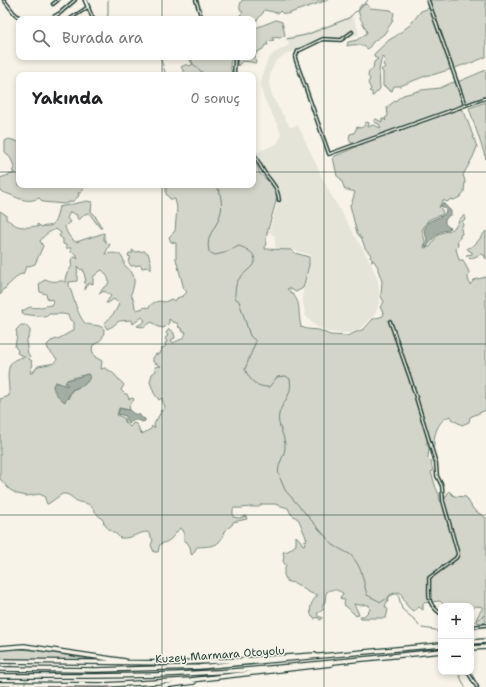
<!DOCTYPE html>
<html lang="tr">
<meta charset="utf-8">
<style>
:root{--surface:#fff;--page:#f2f2f2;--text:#202124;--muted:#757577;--line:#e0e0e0}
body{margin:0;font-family:"Shantell Sans",sans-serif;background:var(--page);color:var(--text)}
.controls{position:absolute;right:12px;bottom:12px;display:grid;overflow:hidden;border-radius:8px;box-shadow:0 2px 6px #0003}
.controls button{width:36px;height:36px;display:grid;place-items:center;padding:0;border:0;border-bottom:1px solid var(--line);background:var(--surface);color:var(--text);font:20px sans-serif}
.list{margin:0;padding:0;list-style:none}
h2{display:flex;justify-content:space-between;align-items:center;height:52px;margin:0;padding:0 16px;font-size:17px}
h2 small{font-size:13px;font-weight:400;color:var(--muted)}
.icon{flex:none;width:22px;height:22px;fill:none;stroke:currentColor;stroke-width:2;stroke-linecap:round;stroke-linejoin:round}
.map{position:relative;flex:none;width:486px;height:687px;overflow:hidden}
.search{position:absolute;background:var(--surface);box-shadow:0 2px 6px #0003;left:16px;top:16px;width:240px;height:44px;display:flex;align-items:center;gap:10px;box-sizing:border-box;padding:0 14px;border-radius:8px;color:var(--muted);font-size:15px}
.panel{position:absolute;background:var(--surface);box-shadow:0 2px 6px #0003;left:16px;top:72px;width:240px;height:116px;border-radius:8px}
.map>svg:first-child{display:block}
.built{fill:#e5e4d9}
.green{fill:#d3d5ca;stroke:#79897f;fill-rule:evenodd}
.water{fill:#a4ada3;stroke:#6f8077}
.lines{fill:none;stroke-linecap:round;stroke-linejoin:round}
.stream{stroke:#6f8077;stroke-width:1}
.highway-tunnel{stroke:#cccfc4;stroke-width:3.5;stroke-dasharray:3.5 2;stroke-linecap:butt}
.street-casing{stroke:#1f3d34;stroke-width:4.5}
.secondary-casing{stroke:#1f3d34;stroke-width:5.5}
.highway-casing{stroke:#1f3d34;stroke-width:6}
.street{stroke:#f7f3e8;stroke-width:1.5}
.secondary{stroke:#f7f3e8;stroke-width:2.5}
.highway{stroke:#f7f3e8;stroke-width:3.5}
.grid{fill:none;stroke:#1f3d34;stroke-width:1;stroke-opacity:0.55}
.labels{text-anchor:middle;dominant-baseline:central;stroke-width:3;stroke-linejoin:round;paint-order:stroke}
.street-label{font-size:11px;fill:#1f3d34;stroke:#f7f3e8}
</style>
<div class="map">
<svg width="486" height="687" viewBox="0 0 486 687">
<rect width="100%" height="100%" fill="#f7f3e8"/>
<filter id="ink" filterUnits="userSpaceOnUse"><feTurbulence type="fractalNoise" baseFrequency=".025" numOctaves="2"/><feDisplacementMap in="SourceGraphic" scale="8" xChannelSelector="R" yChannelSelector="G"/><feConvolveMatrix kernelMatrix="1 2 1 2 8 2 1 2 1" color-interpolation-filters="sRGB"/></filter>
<g filter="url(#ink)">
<path class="built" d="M351,14L355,21L359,34L338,43L320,41L300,53L295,51L286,54L275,62L270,74L269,84L273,98L290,127L298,125L327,188L369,260L378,280L380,299L376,312L372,318L357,331L351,333H339L328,332L317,327L312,323L305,315L302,296L311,255L294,250L277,249L275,247V236L269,232L278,201L277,193L274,186L262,171L253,154L278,143L281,136L279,128L263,96L261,86L262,75L268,59L274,53L289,45L287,37L305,34L346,18Z"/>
<path class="green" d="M242,0H328L287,14L282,13L280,11L278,13L264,10L263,13L253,25V19H239L240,15L243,12C238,10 240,4 242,0Z
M429,0H486V57L466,65H463L455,68L432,75H428L400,86H394L392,91L387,89L386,87L383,86V72L381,70L385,67L384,65H383L385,61L382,56L379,71L380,89L373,96H372V92L369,91L371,89L368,83L370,79L368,76L369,71L373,69L374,62L378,59L374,57V54L389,40L396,36L398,34L410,25L421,11L433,7Z
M367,4L370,8L391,10L394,13L392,22L384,34L373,42L368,49C362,44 354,44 347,46L348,42L357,40L367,33C365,24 354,13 361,5Z
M276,20L282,22L285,35L280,38L272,37L274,40L267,42L268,45H265L263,49L257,52L255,56L256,63H254L251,62L242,61L238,66L237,64L238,57H253V29Z
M190,57H232L230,64L232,75H186L181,67L187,64L189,66L193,64Z
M486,70V96L458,106L459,109L462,110L465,114L477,147L473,157L463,175L465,181L464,192L460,197L454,200L451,199L447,202L443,200L439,207L442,210L443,214L428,220L422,230L425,241L424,248L430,247C434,242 434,237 441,233C446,231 451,231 455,227C460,222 457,219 465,215V219L462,222L463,225L461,228L462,234L460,235V238L457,240L458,245L456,249L459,260H463L469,272L468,278L470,285L474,280L486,277V410L470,417L469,422L462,425L451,419V416C439,418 433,435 434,446L433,448L428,439L426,444L429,448L428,458L431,461C431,465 433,468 433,471L431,472L436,488L439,494L440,501L444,500L449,491L454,496L466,497L473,509L486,518V622L478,623L476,619L483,607L476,606L471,610V606H445L440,601L423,603V610L419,607L414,611C407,609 404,600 401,593L397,592L390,595L385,606L388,610L386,618H361L360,616H364L370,610L369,605C364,604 359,606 354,604L359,614L356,616L347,607L345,606L344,603L345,600L341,599L340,597L343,594V593C337,590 332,587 326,593L325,602L322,606L324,609L318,613L317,614L319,617H322V619L320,620L317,617L315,619L313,616L311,615C309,606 312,601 318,595C305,594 300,582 288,582C283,576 283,572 286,566L283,561L284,557L283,552L288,551L296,545V536L300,540L303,545L305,544L304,541L307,540L299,520L291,514L288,508L275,504H262L258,507C250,506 243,509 234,508L233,509V517L239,518L246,516L247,519L233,522L232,525L224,531C221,548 210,546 197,547L192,555L191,554L190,547L187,542L184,541V532L182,529L180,528C172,536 173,541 160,544L158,552H154L151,545L153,540L148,532C138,532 132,539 120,538C115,531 105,530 103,520C98,516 95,511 91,506C88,503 83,503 79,502C72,499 70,493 62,494L48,504H47L44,496L39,494L27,496L17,494L9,489L2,481L0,479V399L9,396C10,380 1,359 25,357L17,353L18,350L15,347L17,334L16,330L21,325H25L30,330V333L26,342L28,354L30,356L29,359L32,361L31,363L33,364L30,373H32L38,366L55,363L57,359L48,349L47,345L51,341L60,338L74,330V322L70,320L68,315L63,314H49L46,317L23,314L22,311L30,307C37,309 44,306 51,305L53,302L52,299L48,300L46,294L40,292L39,284L46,279C53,284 60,279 66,282L67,281L65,280L66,275L72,266L71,263L72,258L75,257L78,259L76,254L71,252V248H66V245L63,244V239L59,236L61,233L56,229C49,232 45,234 40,241L43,246L35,264L26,267L23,274L19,275L7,286L6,288L2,290V293L0,295V211L6,215V219C13,223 16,227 24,227C30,228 33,225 38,227L37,224L42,227C44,226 47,226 49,226C57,225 57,212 59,207L87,201L92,202L91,212L94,214L102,228H100L89,213L85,214L79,220L77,218V215L70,212L67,218L70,222L65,226C66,232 70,239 76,242L104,233V240L106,241V243L110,244L105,254C115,252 125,253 124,265C136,274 136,280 131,294L134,301L135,308L137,310L146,307L148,308C153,302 157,300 165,302L171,299L175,301L177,298L183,296L187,292L184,289L176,259V243L171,242L169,237L175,231L177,208L175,199H170L166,194V185H253V159L257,165L260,174L274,186L277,198L267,233L265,249L292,250L295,253L309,257V265L303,288L296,292L289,288L287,289C303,301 297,309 301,327L307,329L319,330L330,335L347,336L364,329L373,319L383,316L384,314L380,307L384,302L381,296L382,281L378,270V267L374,261H371L373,260L370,257L371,255L365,248L362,239L357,233L350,205L352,202L355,192L348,190H345L341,179L337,176L333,157L356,147L354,143H351L349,139L350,134L354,133L357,127L361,128L365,125V123L368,122L369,123L368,127L373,125L381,128L379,124L374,122V120L376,119L382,122V119H384L386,121L385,118L388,116L387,107L403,95L422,90L440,88L451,83L460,81ZM77,266L81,270L83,269L86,281L84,282L86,284L85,290L88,284L90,283L93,284V277L100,271L102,270C106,274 108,276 109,282L107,286L104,287L99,294L104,291L111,296L106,303H108L114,299L119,304L115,312L104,324L107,329L113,326L119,321L132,320L133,324L142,317L145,321L137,326C146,328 144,326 152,322L158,327L164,328L169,323V319L173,322L177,323L179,326L178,327L181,328V330L182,329L183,332H186C185,339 179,340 173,343L171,340L175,338L174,333L169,329L166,333L168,336L165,338L167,342L165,343L166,346L162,348L160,354H156L153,358V362L161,366L155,367L156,371L152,374L150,382L154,393L159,400L162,398L163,403L165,406L163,410L160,411L161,412L154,424L155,427L154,428L152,426L151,429L142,434L139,431V428L136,424L133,423L130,427L125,422L124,418L117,415L119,408L130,410L129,405L134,400L133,398L129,399L127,394H125L121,390L124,385L112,372L105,368L101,369L102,361L95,357L92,350L93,345C101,341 104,338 104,329C99,324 93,326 87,324C79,322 72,292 69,285V282L77,281C77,276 78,271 77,266ZM88,374L80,387L72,390L68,399L56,382L67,386V380Z
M486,102V159L469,108Z
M9,139L19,142V185H87L83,186V190L80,193H78L79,196L73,201L64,204L43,202L39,198C24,205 15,195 2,192L0,190V178L15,173L12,171L14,169C14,164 10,156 5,152V141Z
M486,231V259L484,255L481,254L470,259L466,255L472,254V252L468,250L467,248C476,247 480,237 486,231Z
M132,250L135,252L144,251L148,253L151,263V270H150L148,267L142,268L141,265L131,266L128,261L131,257L128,256L129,253H133Z
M16,649L33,650L96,660H0V650Z"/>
<path class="water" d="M443,203L451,211V215H449L445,220V224L450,228C447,232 443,229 439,233C433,237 431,242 427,247L425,246L427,239L424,230L428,222L444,215L446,211L445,208L440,206Z
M88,374L90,377C85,388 81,385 72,390L65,402C59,398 54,393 53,386L55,382L67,386V384L65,383L67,380Z
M120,408C124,410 125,409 128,410C134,412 132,415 139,414L142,418L145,419V421L142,422L137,420H133L129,424L126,420V416L118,414Z"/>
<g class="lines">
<path class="stream" d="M106,19L108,15V0
M287,39L306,35L349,18L355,12L358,11L368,0
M163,57L161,60L166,75
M189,57L191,62L205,75
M198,185L215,187L219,190C221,197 223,208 220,215C216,230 205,234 209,252L215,255L224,253L239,246C252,251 262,258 248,270C245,273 241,276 239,279C235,284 235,292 235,298L239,301L250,336L256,341L245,369C250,381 256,387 269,387L277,377L286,376L290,379C293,396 283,400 279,414C276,425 286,436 285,448C284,457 276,467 279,475
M280,478L285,490L333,545L351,555L357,563L361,571L367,595L381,602C387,599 392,593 398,594L402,609L415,620L419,626
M471,623L476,621L486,614
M422,628L436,630L441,637
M458,672L465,687"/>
<path class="highway-tunnel" d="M0,658L13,667L32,687"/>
<g class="street-casing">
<path id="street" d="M4,0L14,13L21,19
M196,0L201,16L205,19
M428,0L465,105
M53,4L58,0
M50,19L60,13L75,0
M70,19L88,7L93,19
M352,32L341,40L323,39L298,51L295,58L329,154L486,98
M234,75L235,57
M253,152C256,158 260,165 264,172C271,182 278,187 279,200
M390,321L410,378L436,463L437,476L442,486L443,501L458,554L456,558L429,578C430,596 425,602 441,614
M471,627L486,625
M468,672L477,687"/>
</g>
<g class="secondary-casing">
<path id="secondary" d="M85,0L88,7"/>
</g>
<g class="highway-casing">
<path id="highway" d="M471,642L486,641
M0,648L24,646L125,661
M471,648L486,647
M0,661L174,663L241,660L315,655
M0,669L96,670L199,667L441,645
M0,676C60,676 119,677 179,674C266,670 354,660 441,651
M0,684L104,685L140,683L191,680L331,664
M155,687L194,682"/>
</g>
<use href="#street" class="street"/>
<use href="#secondary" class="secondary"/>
<use href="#highway" class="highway"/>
</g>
</g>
<path class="grid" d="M162,0V19M324,0V687M162,57V75M0,172H19M253,172H486M162,185V687M0,344H486M0,515H486"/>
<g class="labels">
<g class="street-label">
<text transform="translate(220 655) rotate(-4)">Kuzey Marmara Otoyolu</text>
</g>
</g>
</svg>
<div class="controls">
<button>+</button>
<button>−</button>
</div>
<div class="search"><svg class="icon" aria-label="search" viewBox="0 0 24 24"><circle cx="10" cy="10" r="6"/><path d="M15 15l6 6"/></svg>Burada ara</div>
<section class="panel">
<h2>Yakında<small>0 sonuç</small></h2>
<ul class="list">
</ul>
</section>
</div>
